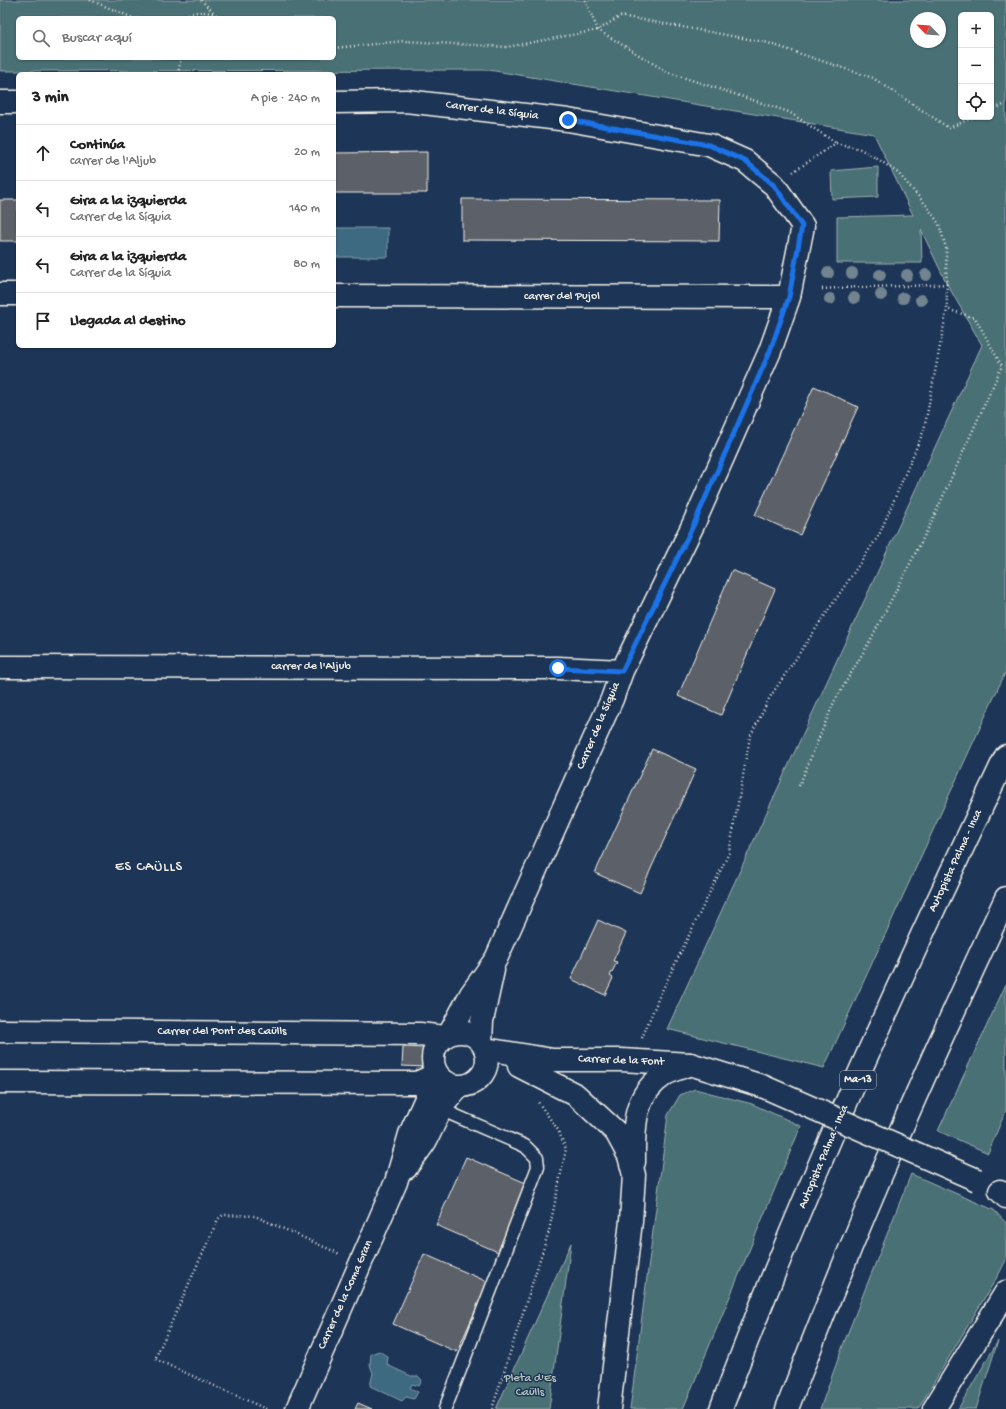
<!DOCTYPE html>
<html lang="es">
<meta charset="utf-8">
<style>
:root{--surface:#fff;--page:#f6f6f6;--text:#222;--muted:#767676;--line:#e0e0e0}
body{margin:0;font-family:"Gochi Hand",sans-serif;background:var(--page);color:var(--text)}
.controls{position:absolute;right:12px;top:12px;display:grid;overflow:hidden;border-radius:6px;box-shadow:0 1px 3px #0004}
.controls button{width:36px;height:36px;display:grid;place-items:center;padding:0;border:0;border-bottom:1px solid var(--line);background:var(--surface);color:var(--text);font:20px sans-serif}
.compass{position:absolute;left:910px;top:12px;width:36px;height:36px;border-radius:50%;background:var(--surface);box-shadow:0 1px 3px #0004;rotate:295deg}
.stop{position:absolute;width:12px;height:12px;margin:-9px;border:3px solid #1a73e8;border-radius:50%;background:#fff}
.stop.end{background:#1a73e8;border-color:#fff;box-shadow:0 1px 4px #0008}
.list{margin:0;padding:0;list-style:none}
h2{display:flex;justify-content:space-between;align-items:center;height:52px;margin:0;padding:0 16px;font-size:17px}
h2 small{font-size:13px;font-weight:400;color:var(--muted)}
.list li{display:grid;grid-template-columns:26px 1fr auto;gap:12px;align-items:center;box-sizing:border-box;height:56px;padding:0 16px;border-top:1px solid var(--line)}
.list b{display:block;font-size:15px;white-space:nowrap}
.list p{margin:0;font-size:13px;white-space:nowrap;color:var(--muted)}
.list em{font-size:13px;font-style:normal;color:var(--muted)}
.icon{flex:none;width:22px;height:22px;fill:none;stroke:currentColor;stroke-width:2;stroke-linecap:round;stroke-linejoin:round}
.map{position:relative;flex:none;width:1006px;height:1409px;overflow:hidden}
.search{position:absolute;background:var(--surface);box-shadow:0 1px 3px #0004;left:16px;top:16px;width:320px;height:44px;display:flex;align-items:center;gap:10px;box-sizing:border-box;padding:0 14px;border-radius:6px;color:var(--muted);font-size:15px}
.panel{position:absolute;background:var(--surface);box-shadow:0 1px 3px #0004;left:16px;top:72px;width:320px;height:276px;border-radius:6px}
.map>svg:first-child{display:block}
.green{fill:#486f74;stroke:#9eb0ae;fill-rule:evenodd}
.water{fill:#3d6981;stroke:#869faa}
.building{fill:#5b6167;stroke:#f4f1e8}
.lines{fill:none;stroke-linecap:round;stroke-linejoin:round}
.lane-casing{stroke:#f4f1e8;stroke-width:15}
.street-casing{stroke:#f4f1e8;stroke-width:25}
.highway-casing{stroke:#f4f1e8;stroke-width:25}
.path{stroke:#f4f1e8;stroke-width:2.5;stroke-dasharray:1 3;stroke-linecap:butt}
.lane{stroke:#1d3557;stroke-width:12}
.street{stroke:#1d3557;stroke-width:22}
.highway{stroke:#1d3557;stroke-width:22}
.street-bridge-casing{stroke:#f4f1e8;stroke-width:25;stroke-linecap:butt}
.street-bridge{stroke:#1d3557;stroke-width:22}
.tree{fill:#728490}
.route{stroke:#1a73e8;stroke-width:5}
.labels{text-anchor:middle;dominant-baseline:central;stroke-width:3;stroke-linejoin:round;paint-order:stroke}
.shield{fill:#1d3557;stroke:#b4b9bc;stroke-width:1}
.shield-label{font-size:11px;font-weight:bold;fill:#f4f1e8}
.street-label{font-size:12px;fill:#f4f1e8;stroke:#1d3557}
.park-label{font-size:12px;fill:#b8c4bf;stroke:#1d3557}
.quarter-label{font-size:14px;letter-spacing:1px;fill:#f4f1e8;stroke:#1d3557}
</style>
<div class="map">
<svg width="1006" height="1409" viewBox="0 0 1006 1409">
<rect width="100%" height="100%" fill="#1d3557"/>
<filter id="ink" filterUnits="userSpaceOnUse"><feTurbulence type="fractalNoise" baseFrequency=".025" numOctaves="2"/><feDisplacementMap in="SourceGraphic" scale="8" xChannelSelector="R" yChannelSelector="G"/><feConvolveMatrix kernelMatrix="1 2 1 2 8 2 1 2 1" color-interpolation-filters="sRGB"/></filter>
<g filter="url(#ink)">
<path class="green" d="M0,0H1006V671L824,1068L667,1029L982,345L947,284L921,230L922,263H837V217L913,215L874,134L489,70L0,71ZM961,15H991V117H961ZM18,18H334V58H18ZM916,18H940V42H916Z
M878,167V197L832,199L831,171Z
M1006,984V1110L988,1153L938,1131Z
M695,1089L752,1104L801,1126L683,1409H630L668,1115L680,1095Z
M911,1174L994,1210L1006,1223V1260L1000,1272L918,1409H820L845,1340Z
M571,1243L549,1409H496Z
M998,1341L976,1409H958Z"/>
<path class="water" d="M334,228H388V257H334Z
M379,1351L388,1357L387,1365L411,1376H418L422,1380L419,1386L412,1384L410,1388L418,1392L414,1399L406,1397L402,1401L370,1386L373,1373L370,1365L371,1354Z"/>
<path class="building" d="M427,152V193H334V153Z
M462,199L720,200L719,241L462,240Z
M0,200H18V241H0Z
M814,386L858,407L800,535L755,515Z
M732,570L775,589L721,715L678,696Z
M652,749L696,769L640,893L595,873Z
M598,920L626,933L613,961L617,962L610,976L613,978L605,995L571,979Z
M403,1047L425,1048V1067L402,1066Z
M466,1157L528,1184L498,1252L436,1225Z
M424,1254L488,1282L457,1352L393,1324Z
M358,1403L372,1409H355Z"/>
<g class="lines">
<g class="lane-casing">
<path id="lane" d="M440,1109L525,1146L537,1158L538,1167L445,1409"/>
</g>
<g class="street-casing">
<path id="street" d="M0,102H18
M334,102L406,101L568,120L709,145L745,161L774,185L803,226L789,297L770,351L694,523L622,671L612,699L496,959L471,994L450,1033
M0,294H18
M334,296L789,297
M0,667L558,668L622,671
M0,1031L420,1034L444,1037
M433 1059a27 27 0 1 1 54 0a27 27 0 1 1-54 0Z
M481,1042L482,1021L493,970
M485,1049L553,1060H621L690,1064L762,1086
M0,1082L417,1083L437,1074
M406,1168C412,1159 420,1150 426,1140C438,1117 440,1104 461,1086
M297,1409L396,1182L410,1134L437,1074"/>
</g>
<g class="highway-casing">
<path id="highway" d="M519,1066L576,1095L616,1132L629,1156L634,1175L631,1221L609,1409
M634,1162C634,1128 632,1096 664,1075C671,1070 682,1068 690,1064
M1000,1191L1006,1197
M721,1409C804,1187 904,970 1006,756
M787,1409C852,1235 928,1065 1006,898
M934,1409L1006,1292"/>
</g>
<path class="path" d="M90,0L133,18
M201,0L214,13L212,18
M585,0L598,30L667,72L789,112L836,143
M181,18C192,10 210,10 222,18
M334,48L404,41L507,47L598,30L621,16L765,42L873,78L949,128L974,117
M178,74L181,58
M991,110L1006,104
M822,289C864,286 905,287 947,284
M799,786L834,702L870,641L930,525L1002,366L975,318L947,309
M642,1038L659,997L729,853L750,737L770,697L879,535L924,430L947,309L946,248L939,224L926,205L898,173L881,161L860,149L836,143L793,172
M266,1409L155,1359L218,1219L223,1215L255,1216L340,1254
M492,1409L549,1231L566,1149L558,1130L538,1102"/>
<use href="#lane" class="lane"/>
<use href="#street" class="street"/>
<use href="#highway" class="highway"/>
<g class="street-bridge-casing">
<path id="street-bridge" d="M762,1086L977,1180"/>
</g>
<use href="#street-bridge" class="street-bridge"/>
</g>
<g class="tree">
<circle cx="828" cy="273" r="6"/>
<circle cx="852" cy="273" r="6"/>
<circle cx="880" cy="275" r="6"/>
<circle cx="907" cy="275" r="6"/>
<circle cx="926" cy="275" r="6"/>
<circle cx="881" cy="295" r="6"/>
<circle cx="854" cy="298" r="6"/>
<circle cx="903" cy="298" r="6"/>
<circle cx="830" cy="299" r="6"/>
<circle cx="921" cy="300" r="6"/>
</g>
</g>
<g class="lines" filter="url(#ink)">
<path class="route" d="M558,668L622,671L694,524L770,351L789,297L802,226L774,185L745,161L709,145L568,120"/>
</g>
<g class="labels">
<rect class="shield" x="840" y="1071" width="36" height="18" rx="3"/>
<g class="shield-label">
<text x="858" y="1080">Ma-13</text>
</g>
<g class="street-label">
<text transform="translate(492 111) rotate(7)">Carrer de la Síquia</text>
<text x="562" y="297">carrer del Pujol</text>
<text x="311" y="667">carrer de l'Aljub</text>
<text transform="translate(599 726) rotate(-67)">Carrer de la Síquia</text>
<text transform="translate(956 861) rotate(-65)">Autopista Palma - Inca</text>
<text x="222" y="1032">Carrer del Pont des Caülls</text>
<text transform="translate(621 1061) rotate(2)">Carrer de la Font</text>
<text transform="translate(824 1157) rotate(-67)">Autopista Palma - Inca</text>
<text transform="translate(346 1295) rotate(-66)">Carrer de la Coma Gran</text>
</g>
<g class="park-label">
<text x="530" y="1379">Pleta d'Es<tspan x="530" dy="14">Caülls</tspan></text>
</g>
<g class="quarter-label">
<text x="149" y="867">ES CAÜLLS</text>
</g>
</g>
</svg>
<div class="controls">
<button>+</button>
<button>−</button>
<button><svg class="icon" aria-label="locate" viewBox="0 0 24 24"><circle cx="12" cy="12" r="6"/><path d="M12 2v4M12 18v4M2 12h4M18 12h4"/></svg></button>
</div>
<svg class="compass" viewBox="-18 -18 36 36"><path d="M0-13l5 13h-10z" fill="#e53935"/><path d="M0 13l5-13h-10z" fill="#767676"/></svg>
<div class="stop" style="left:558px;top:668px"></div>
<div class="stop end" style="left:568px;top:120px"></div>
<div class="search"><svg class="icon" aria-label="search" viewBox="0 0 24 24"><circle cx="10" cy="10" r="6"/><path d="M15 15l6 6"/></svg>Buscar aquí</div>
<section class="panel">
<h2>3 min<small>A pie · 240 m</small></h2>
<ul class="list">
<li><svg class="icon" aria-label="ahead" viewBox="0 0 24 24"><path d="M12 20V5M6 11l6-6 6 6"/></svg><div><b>Continúa</b><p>carrer de l'Aljub</p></div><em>20 m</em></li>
<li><svg class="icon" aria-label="left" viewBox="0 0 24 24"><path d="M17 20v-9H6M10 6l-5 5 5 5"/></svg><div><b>Gira a la izquierda</b><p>Carrer de la Síquia</p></div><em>140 m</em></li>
<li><svg class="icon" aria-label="left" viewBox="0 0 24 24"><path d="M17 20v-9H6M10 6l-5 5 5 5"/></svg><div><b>Gira a la izquierda</b><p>Carrer de la Síquia</p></div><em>80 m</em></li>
<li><svg class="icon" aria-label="arrive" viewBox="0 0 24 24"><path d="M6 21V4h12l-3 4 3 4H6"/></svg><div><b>Llegada al destino</b></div></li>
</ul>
</section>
</div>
